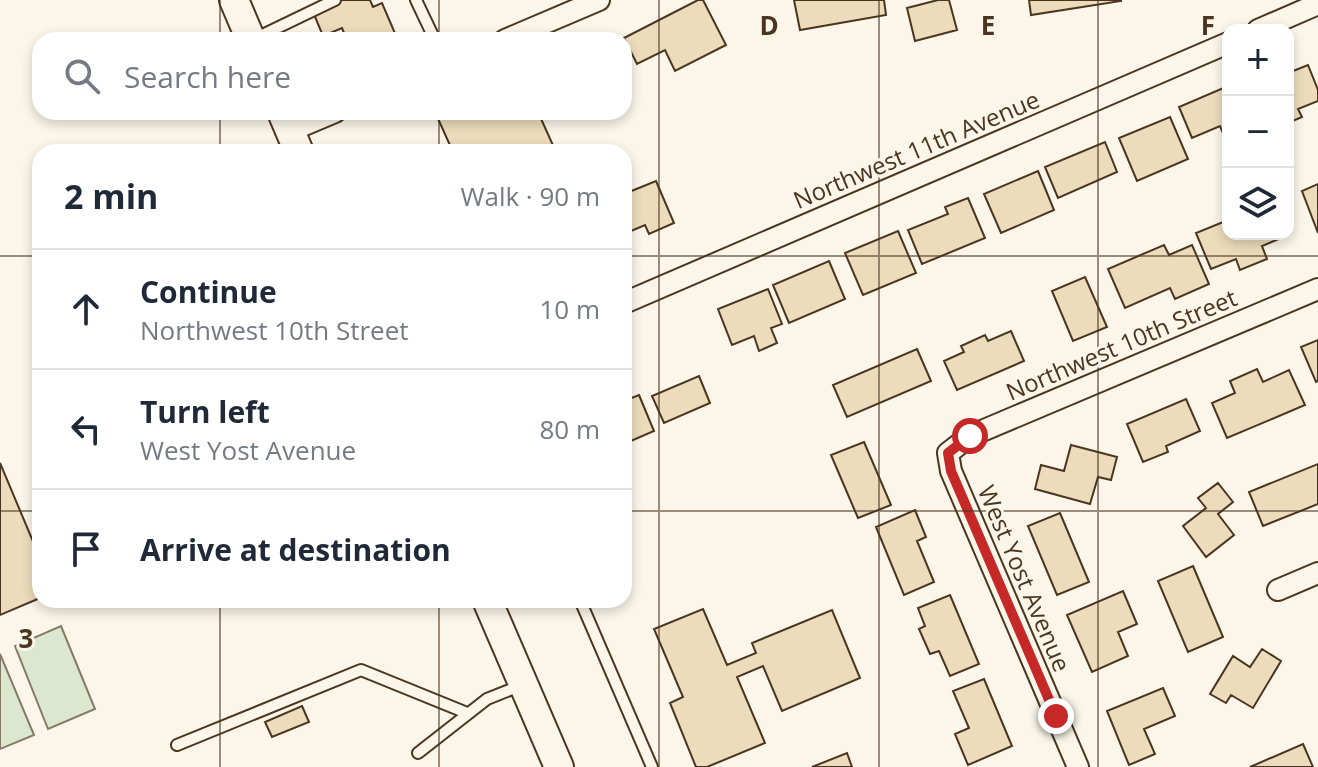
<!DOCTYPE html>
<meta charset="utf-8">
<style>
:root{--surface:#fff;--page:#f6f6f7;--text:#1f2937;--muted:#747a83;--line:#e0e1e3}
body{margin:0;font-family:"Open Sans",sans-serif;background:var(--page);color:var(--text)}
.controls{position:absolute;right:24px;top:24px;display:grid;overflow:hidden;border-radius:16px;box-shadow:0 4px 12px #0003}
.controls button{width:72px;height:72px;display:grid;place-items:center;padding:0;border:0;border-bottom:2px solid var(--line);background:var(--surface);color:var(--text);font:40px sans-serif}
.stop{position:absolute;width:24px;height:24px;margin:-18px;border:6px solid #c62828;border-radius:50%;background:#fff}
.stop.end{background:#c62828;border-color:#fff;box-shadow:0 2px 8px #0008}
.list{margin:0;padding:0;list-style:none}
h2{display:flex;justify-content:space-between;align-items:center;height:104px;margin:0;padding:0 32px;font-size:34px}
h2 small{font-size:26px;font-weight:400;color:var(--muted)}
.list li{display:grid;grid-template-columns:52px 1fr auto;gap:24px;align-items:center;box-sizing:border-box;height:120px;padding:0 32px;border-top:2px solid var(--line)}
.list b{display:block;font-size:30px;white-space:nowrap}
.list p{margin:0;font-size:26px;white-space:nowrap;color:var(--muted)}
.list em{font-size:26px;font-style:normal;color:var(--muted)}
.icon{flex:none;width:44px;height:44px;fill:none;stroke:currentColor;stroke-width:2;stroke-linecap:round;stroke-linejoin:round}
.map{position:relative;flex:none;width:1318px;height:767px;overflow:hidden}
.search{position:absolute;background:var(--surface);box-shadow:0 4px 12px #0003;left:32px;top:32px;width:600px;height:88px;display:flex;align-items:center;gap:20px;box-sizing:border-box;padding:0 28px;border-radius:24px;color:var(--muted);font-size:30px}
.panel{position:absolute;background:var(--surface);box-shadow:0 4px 12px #0003;left:32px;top:144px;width:600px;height:464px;border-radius:24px}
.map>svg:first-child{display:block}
.green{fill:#dce7d0;stroke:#887966;stroke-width:2}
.building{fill:#ecdcbc;stroke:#4a3520;stroke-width:2}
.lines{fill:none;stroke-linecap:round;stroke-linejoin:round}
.lane-casing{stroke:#4a3520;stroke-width:14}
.street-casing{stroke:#4a3520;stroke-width:24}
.secondary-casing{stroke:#4a3520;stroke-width:32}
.lane{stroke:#fbf6e9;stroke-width:10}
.street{stroke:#fbf6e9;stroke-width:20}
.secondary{stroke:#fbf6e9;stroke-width:28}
.route{stroke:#c62828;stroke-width:10}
.grid{fill:none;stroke:#4a3520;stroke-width:2;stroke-opacity:0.55}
.labels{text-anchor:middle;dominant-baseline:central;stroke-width:6;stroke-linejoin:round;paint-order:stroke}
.street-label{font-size:24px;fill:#4a3520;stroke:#fbf6e9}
.grid-label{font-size:26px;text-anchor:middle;font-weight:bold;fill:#4a3520;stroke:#fbf6e9;stroke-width:6;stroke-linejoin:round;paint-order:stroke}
</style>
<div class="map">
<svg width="1318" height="767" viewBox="0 0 1318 767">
<rect width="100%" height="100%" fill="#fbf6e9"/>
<path class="green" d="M61,626L95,709L48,729L15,646Z
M0,654L34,735L0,749Z"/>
<path class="building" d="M341,0H370L373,7L382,3L397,38L347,40L342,28L323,36L313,12Z
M698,0H703L726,45L675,71L665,50L637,64L624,38Z
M794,0H884L886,15L800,30Z
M938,0H949L957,30L915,41L907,8Z
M1029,0H1121V1L1031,15Z
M1308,65L1318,90V101L1298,109L1302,117L1288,123V73Z
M1228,86V137L1225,138L1220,126L1192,138L1179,107Z
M435,112H538L556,152H453Z
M1170,117L1188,159L1137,181L1119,138Z
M1105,142L1117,172L1058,198L1045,167Z
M1038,171L1054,210L1001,233L984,194Z
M656,181L674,223L649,234L645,225L624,234V194Z
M1318,184V233L1302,191Z
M968,198L985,238L922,264L908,230L948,214L945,207Z
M1228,220V234H1285L1286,236L1262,246L1267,259L1240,270L1236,259L1211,269L1196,233Z
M898,231L916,273L863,295L845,253Z
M1164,245L1169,255L1192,245L1209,284L1175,299L1170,288L1125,308L1108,269Z
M829,261L845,299L789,323L773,285Z
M1085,277L1107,327L1073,341L1052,291Z
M768,289L782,324L771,328L777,343L759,351L754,336L732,345L718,309Z
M1011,331L1024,361L957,390L944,361L964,352L961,346L985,335L988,341Z
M1318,340V381L1316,382L1301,347Z
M917,349L931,381L847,417L833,385Z
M1257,369L1263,382L1289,370L1305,405L1227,438L1212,403L1235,393L1230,381Z
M699,376L710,403L664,423L652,396Z
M639,395L654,431L624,444V401Z
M1186,399L1200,431L1166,446L1168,452L1143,462L1127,424Z
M864,442L891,505L858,518L831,455Z
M1071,445L1117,457L1111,480L1098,477L1090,504L1035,489L1041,465L1064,471Z
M0,463L40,558V598L0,615Z
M1318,464V504L1263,526L1249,492Z
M1218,483L1233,502L1218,514L1234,535L1206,557L1183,526L1206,508L1198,498Z
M915,510L926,537L917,541L934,582L904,595L876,527Z
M1060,513L1089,582L1057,595L1028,526Z
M1193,566L1223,637L1188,652L1158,581Z
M1123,591L1137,624L1118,632L1128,656L1092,672L1067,615Z
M950,595L979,664L950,676L939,651L930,654L919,629L925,626L918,608Z
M703,609L727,665L756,653L752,643L832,610L860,678L782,711L763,666L737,677L765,743L707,767H696L670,703L683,697L654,629Z
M1262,649L1281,661L1253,708L1231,695L1226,703L1210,694L1233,656L1250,667Z
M984,679L1012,746L968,765L955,734L969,728L953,691Z
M1163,688L1175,716L1144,729L1155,754L1129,765L1107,711Z
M302,706L309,722L272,737L265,722Z
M1303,744L1313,767H1250Z
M847,753L852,767H812Z"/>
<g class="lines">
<g class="lane-casing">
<path id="lane" d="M416,0L435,40
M254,39L335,0
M580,600L652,767
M177,745L361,670L467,713
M418,753L487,699L522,685"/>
</g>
<g class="street-casing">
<path id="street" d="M1258,30L1318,4
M505,40L599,0
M290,131L335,112
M624,303L1228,43
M1278,590L1318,573
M1078,767L951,471L948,453L970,436L1318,289"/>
</g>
<g class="secondary-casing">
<path id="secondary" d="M234,0L251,40
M282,112L299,152
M487,600L559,767"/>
</g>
<use href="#lane" class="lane"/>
<use href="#street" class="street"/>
<use href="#secondary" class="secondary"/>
</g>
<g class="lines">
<path class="route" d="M970,436L948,453L951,471L1056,716"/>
</g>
<path class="grid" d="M220,0V40M439,0V40M659,0V767M879,0V767M1098,0V767M220,112V152M439,112V152M0,256H40M624,256H1318M0,511H40M624,511H1318M220,600V767M439,600V767"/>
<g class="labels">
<g class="street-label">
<text transform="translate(916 149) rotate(-23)">Northwest 11th Avenue</text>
<text transform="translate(1121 344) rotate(-23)">Northwest 10th Street</text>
<text transform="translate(1025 578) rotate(67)">West Yost Avenue</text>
</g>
</g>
<g class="grid-label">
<text x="769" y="35">D</text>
<text x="988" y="35">E</text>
<text x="1208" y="35">F</text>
<text x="26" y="648">3</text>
</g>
</svg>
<div class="controls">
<button>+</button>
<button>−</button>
<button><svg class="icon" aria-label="layers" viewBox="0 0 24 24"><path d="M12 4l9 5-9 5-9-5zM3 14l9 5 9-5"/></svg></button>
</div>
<div class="stop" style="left:970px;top:436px"></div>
<div class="stop end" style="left:1056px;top:716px"></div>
<div class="search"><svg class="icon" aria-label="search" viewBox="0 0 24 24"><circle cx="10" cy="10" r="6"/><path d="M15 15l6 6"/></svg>Search here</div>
<section class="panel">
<h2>2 min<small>Walk · 90 m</small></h2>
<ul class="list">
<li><svg class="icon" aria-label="ahead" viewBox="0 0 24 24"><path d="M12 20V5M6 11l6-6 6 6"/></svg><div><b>Continue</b><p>Northwest 10th Street</p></div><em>10 m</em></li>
<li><svg class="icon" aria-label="left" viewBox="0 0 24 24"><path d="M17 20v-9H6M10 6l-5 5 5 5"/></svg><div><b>Turn left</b><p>West Yost Avenue</p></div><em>80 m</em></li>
<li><svg class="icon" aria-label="arrive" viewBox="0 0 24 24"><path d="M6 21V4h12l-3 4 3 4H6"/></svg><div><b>Arrive at destination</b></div></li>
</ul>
</section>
</div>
